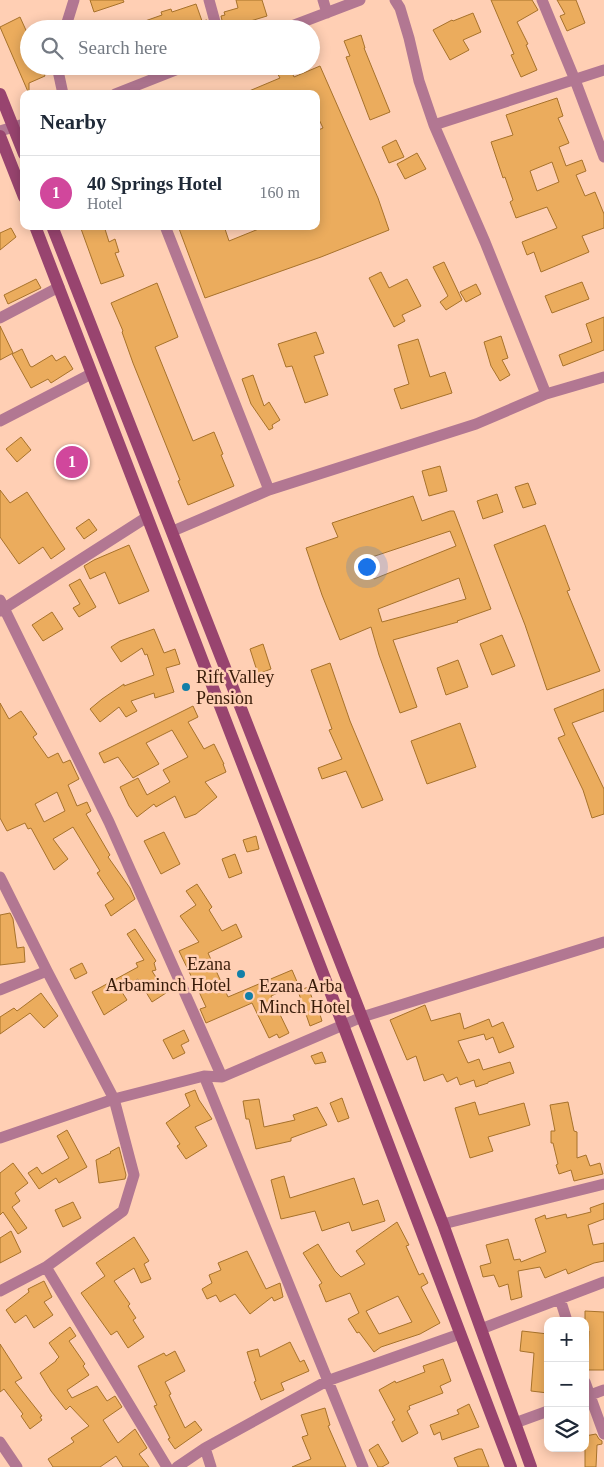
<!DOCTYPE html>
<meta charset="utf-8">
<style>
:root{--surface:#fff;--page:#f6f6f7;--text:#1f2937;--muted:#747a83;--line:#e0e1e3;--accent:#b45309}
body{margin:0;font-family:Georgia,serif;background:var(--page);color:var(--text)}
.controls{position:absolute;right:15px;bottom:15px;display:grid;overflow:hidden;border-radius:10px;box-shadow:0 2px 12px #0003}
.controls button{width:45px;height:45px;display:grid;place-items:center;padding:0;border:0;border-bottom:1px solid var(--line);background:var(--surface);color:var(--text);font:25px sans-serif}
.you{position:absolute;left:366px;top:566px;width:18px;height:18px;margin:-12px;border:4px solid #fff;border-radius:50%;background:#1a73e8;box-shadow:0 0 0 8px #1a73e833}
.badge{display:grid;place-items:center;width:32px;height:32px;border-radius:50%;background:var(--accent);color:#fff;font-size:16px;font-weight:700}
.pin{position:absolute;translate:-50% -50%;border:2px solid #fff;box-shadow:0 1px 5px #0006}
.list{margin:0;padding:0;list-style:none}
h2{display:flex;justify-content:space-between;align-items:center;height:65px;margin:0;padding:0 20px;font-size:21px}
h2 small{font-size:16px;font-weight:400;color:var(--muted)}
.list li{display:grid;grid-template-columns:32px 1fr auto;gap:15px;align-items:center;box-sizing:border-box;height:75px;padding:0 20px;border-top:1px solid var(--line)}
.list b{display:block;font-size:19px;white-space:nowrap}
.list p{margin:0;font-size:16px;white-space:nowrap;color:var(--muted)}
.list em{font-size:16px;font-style:normal;color:var(--muted)}
.icon{flex:none;width:28px;height:28px;fill:none;stroke:currentColor;stroke-width:2;stroke-linecap:round;stroke-linejoin:round}
.map{position:relative;flex:none;width:604px;height:1467px;overflow:hidden}
.search{position:absolute;background:var(--surface);box-shadow:0 2px 12px #0003;left:20px;top:20px;width:300px;height:55px;display:flex;align-items:center;gap:12px;box-sizing:border-box;padding:0 18px;border-radius:28px;color:var(--muted);font-size:19px}
.panel{position:absolute;background:var(--surface);box-shadow:0 2px 12px #0003;left:20px;top:90px;width:300px;height:140px;border-radius:10px}
.map>svg:first-child{display:block}
.building{fill:#ebac5d;stroke:#a7722b;fill-rule:evenodd}
.lines{fill:none;stroke-linecap:round;stroke-linejoin:round}
.street{stroke:#b27792;stroke-width:11}
.secondary{stroke:#98446f;stroke-width:12}
.poi-dot{fill:#127fa8;stroke:#ffcfb4;stroke-width:2}
.labels{text-anchor:middle;dominant-baseline:central;stroke-width:5;stroke-linejoin:round;paint-order:stroke}
.poi-label{font-size:18px;fill:#391c09;stroke:#ffcfb4;text-anchor:start}
</style>
<div class="map">
<svg width="604" height="1467" viewBox="0 0 604 1467">
<rect width="100%" height="100%" fill="#ffcfb4"/>
<path class="building" d="M90,0H123L124,2L94,12Z
M236,0H262L267,16L224,29L221,16L225,15L224,12L238,8Z
M491,0H532L538,10L517,22L528,44L526,45L537,70L521,77L511,55L514,54Z
M557,0H576L585,23L567,31L560,16L565,14Z
M196,4L202,21L207,20L209,29H128V27L162,15L161,12L171,9L172,12Z
M473,13L481,32L463,40L469,50L450,60L433,30L452,20L453,21Z
M20,17L29,37V66H41L45,76L29,83V94L0,27Z
M361,35L365,48H364L390,112L370,120L346,57L350,56L344,41Z
M286,66H289L294,77L320,66L378,198L389,230L321,257L205,298L178,226H224L229,241L266,226H316V131L323,128L316,113V94H242L280,78L276,71Z
M557,98L563,116L558,118L569,143L559,147L566,166L582,160L586,171L576,175L585,196L595,192L604,214V228L582,236L589,252L541,272L534,252L527,255L522,242L557,228L547,207L516,218L510,202L513,200L505,177L503,178L491,142L513,135L506,115ZM552,162L559,182L537,191L530,171Z
M396,140L404,157L389,163L382,147Z
M417,153L426,169L405,179L397,164Z
M80,226H104L109,242L115,239L119,252L115,253L124,276L101,284Z
M11,228L16,237L0,250V233Z
M444,262L462,300L446,310L440,302L448,296L433,267Z
M381,272L389,288L407,279L421,306L402,315L405,321L394,327L369,278Z
M36,279L41,288L8,304L4,295Z
M582,282L589,299L552,313L545,296Z
M157,283L178,337L155,347L193,441L214,432L223,454L221,455L234,486L188,505L178,481L180,480L133,363L122,332L123,331L111,303Z
M476,284L481,294L466,302L460,292Z
M604,317V350L563,366L559,355L592,342L586,324Z
M0,326L13,353L0,360Z
M316,332L324,353L314,356L328,395L305,403L292,366L286,367L278,344Z
M501,336L508,358L502,360L510,375L500,381L491,366L484,342Z
M418,339L430,377L445,372L452,393L401,409L394,389L409,384L398,345Z
M22,349L30,366L32,367L52,355L56,361L65,356L73,369L51,383L48,379L31,388L12,354Z
M253,375L264,406L269,402L280,420L272,425L273,428L269,430L251,404L242,379Z
M21,437L31,450L17,462L6,449Z
M440,466L447,491L429,496L422,471Z
M528,483L536,504L523,508L515,487Z
M0,490L10,503L27,492L65,549L51,559L43,547L19,564L0,537Z
M497,494L503,512L483,519L477,501Z
M413,496L422,521L450,511H454L491,609L457,621L458,622L393,640L417,707L400,713L379,655L371,627L340,640L322,595L306,548L338,537L332,523ZM450,531L456,546L374,579L366,559ZM459,578L466,599L382,622L378,609Z
M89,519L97,530L84,539L76,528Z
M545,525L570,590L567,591L600,671L547,690L525,625L494,545Z
M129,545L149,591L119,604L105,572L90,579L84,566L94,560Z
M80,579L96,607L79,617L73,608L80,604L69,585Z
M52,612L63,629L43,641L32,625Z
M154,629L164,653L175,649L180,664L166,668L174,692L155,698L154,693L131,701L137,711L126,717L119,707L100,722L90,709L102,699L124,684V686L154,675L147,654L145,655L142,648L121,662L111,647L120,641Z
M502,635L515,666L492,675L480,644Z
M263,644L271,669L258,674L250,649Z
M458,660L468,687L446,695L437,668Z
M330,663L350,721L383,800L362,808L346,771L322,779L318,768L342,759L329,730L332,729L311,670Z
M604,689V711L572,723L604,789V814L592,818L583,790L558,738L565,735L554,709Z
M0,703L9,719L21,711L37,734L33,737L48,758L58,753L63,763L70,760L79,779L68,785L77,806L87,802L91,811L86,814L110,855L108,857L130,888L135,899L111,916L105,905L114,899L97,873L100,871L73,827L53,839L68,859L54,870L31,828L28,829L25,823L7,831L0,818ZM57,792L65,811L44,822L35,804Z
M193,706L198,717L188,722L204,749L214,744L224,764H223L226,772L205,782L217,797L196,814L185,818L175,796L156,807L154,804L137,817L129,806L120,787L138,778L147,795L170,782L163,770L188,757L172,730L146,743L159,764L133,778L118,757L104,763L99,753Z
M460,723L476,767L427,784L411,741Z
M164,832L180,864L161,874L144,841Z
M256,836L259,849L247,852L243,840Z
M235,854L242,873L229,878L222,859Z
M197,884L212,907L209,910L222,931L236,924L242,937L208,953L228,997L292,970L298,984L271,996L289,1033L279,1038L277,1034L269,1038L252,1003L206,1023L200,1009L206,1007L195,983L198,980L194,982L179,951L199,942L180,916L196,905L186,891Z
M10,913L13,919L17,948L24,947L25,962L0,965V915Z
M135,929L156,961L154,963L156,970L152,971L166,993L152,1002L138,979L120,989L127,1000L104,1015L92,992L138,967L136,963L144,960L127,934Z
M82,963L87,973L75,979L70,969Z
M308,987L315,1006L317,1005L322,1021L310,1026L298,991Z
M41,993L58,1016L44,1028L30,1013L0,1034V1017L14,1008L17,1011Z
M425,1005L431,1021L460,1013L464,1029L489,1019L492,1027L503,1022L514,1047L499,1053L493,1037L486,1040L484,1034L458,1041L468,1063L479,1059L483,1070L510,1062L514,1073L488,1082V1083L476,1087L474,1080L460,1085L457,1077L447,1082L443,1074L424,1081L416,1056L407,1060L390,1020Z
M184,1030L189,1041L181,1045L185,1053L173,1059L163,1040Z
M322,1052L326,1062L315,1064L311,1056Z
M195,1090L199,1100L212,1119L195,1127L207,1146L186,1159L177,1146L180,1144L166,1123L190,1106L185,1094Z
M342,1098L349,1118L338,1122L330,1103Z
M259,1099L264,1127L295,1120L293,1115L317,1107L327,1125L291,1138V1141L256,1149L249,1119H246L243,1101Z
M475,1102L479,1115L524,1103L530,1125L488,1137L493,1151L470,1158L455,1108Z
M568,1102L574,1131L577,1132V1158L586,1155L590,1166L600,1163L603,1174L574,1181L571,1170L559,1174L556,1165L558,1164L553,1143H551V1131H555L550,1105Z
M67,1130L87,1167L59,1183L56,1178L39,1189L28,1173L37,1167L42,1174L69,1158L57,1136Z
M119,1147L126,1175L125,1179L99,1183L96,1160L111,1153L110,1152Z
M13,1163L28,1183L15,1193L20,1201L12,1207L27,1228L18,1234L3,1212L0,1215V1173Z
M284,1176L290,1198L354,1178L363,1205L378,1200L385,1221L352,1231L349,1222L322,1231L315,1211L281,1219L271,1180Z
M73,1202L81,1218L63,1227L55,1210Z
M604,1203V1219L588,1225L593,1245L604,1243V1261L594,1263L568,1274L566,1269L545,1278L540,1267L518,1271L522,1297L511,1300L508,1284L499,1287L494,1275L483,1277L480,1266L491,1263L486,1245L508,1239L514,1260L520,1259L521,1262L546,1252L535,1219L545,1215L546,1219L566,1214L567,1218L591,1212L590,1208Z
M397,1222L409,1245L406,1246L419,1275L423,1273L428,1283L421,1287L440,1323L420,1334L381,1347L374,1352L359,1332L357,1333L348,1319L359,1313L350,1293L326,1302L319,1285L322,1283L303,1253L318,1244L335,1271L341,1277L365,1264L356,1251ZM398,1296L412,1322L379,1334L366,1311Z
M11,1231L21,1252L0,1263V1238Z
M134,1237L149,1261L144,1264L151,1279L141,1283L134,1268L114,1281L130,1304L128,1306L136,1318L133,1320L144,1337L128,1348L117,1331L111,1335L81,1293L105,1276L96,1263Z
M247,1251L266,1289L280,1283L283,1297L274,1301L272,1297L250,1314L235,1294L220,1302L216,1295L207,1299L202,1289L212,1283L209,1275L221,1270L218,1263Z
M44,1281L52,1297L44,1302L53,1315L34,1328L26,1315L15,1323L6,1310L29,1292L28,1289Z
M585,1311L604,1312V1370H588L589,1331H585Z
M70,1327L76,1336L69,1341L85,1364L83,1366L89,1375L67,1390L72,1398L97,1386L107,1401L115,1396L122,1407L103,1420L118,1443L135,1429L147,1448L139,1454L149,1467H123L116,1456L100,1467H53L48,1459L74,1442L71,1438L89,1426L70,1406L66,1410L51,1391L40,1373L56,1361V1360L59,1357L49,1343Z
M522,1331L548,1334V1393L531,1391L534,1353L520,1351Z
M290,1342L300,1362L304,1360L309,1371L281,1383L284,1390L261,1400L254,1382L256,1381L247,1352L258,1349L260,1357Z
M0,1344L22,1378L15,1382L42,1416L40,1417L42,1420L30,1429L21,1416L23,1414L4,1389L0,1392Z
M175,1351L185,1371L165,1382L171,1394L169,1395L185,1428L195,1421L202,1430L175,1449L168,1439L170,1438L154,1406L157,1405L138,1366L164,1353L166,1356Z
M443,1359L451,1381L440,1386L443,1393L409,1406L410,1409L407,1411L418,1433L402,1442L392,1422L395,1420L379,1390L395,1381L396,1383L425,1372L423,1366Z
M469,1404L479,1427L442,1440L440,1432L434,1435L430,1425L459,1414L457,1410Z
M325,1408L330,1425L328,1426L346,1467H292L311,1459L302,1437L308,1435L301,1415Z
M596,1434L599,1439L602,1441V1444L597,1445L596,1467H585V1436Z
M378,1444L389,1463L382,1467H378L369,1450Z
M478,1449H482L489,1467H458L454,1458Z"/>
<g class="lines">
<path class="street" d="M209,0L217,29
M323,0L327,13
M395,0L400,8L409,38L419,81L434,125L485,242L546,394
M542,0L575,80L604,157
M65,29L74,0
M284,29L360,0
M57,66L63,94
M115,94L186,66
M434,125L604,70
M0,131L24,124
M165,226L269,490
M0,318L59,287
M0,421L91,374
M173,531L269,490L476,424L546,394L604,377
M0,600L109,822L222,1077
M0,611L147,517
M0,877L47,971L114,1099L134,1175L123,1211L46,1267L0,1291
M0,990L47,971
M204,1076L363,1467
M0,1138L114,1099L204,1076L222,1077L362,1017L604,942
M443,1224L604,1184
M46,1267L167,1467
M560,1299L567,1321
M481,1329L604,1282
M585,1382L604,1434
M585,1397L604,1390
M515,1423L548,1411
M0,1442L17,1467
M205,1448L211,1467
M177,1467L205,1448L327,1381L460,1334"/>
<path class="secondary" d="M0,94L24,154
M0,136L24,197
M35,226L343,1025L511,1467
M52,226L443,1224L531,1467"/>
</g>
<g class="poi-dot">
<circle cx="186" cy="687" r="5"/>
<circle cx="241" cy="974" r="5"/>
<circle cx="249" cy="996" r="5"/>
</g>
<g class="labels">
<g class="poi-label">
<text x="196" y="677">Rift Valley<tspan x="196" dy="21">Pension</tspan></text>
<text x="231" y="964" text-anchor="end">Ezana<tspan x="231" dy="21">Arbaminch Hotel</tspan></text>
<text x="259" y="986">Ezana Arba<tspan x="259" dy="21">Minch Hotel</tspan></text>
</g>
</g>
</svg>
<div class="controls">
<button>+</button>
<button>−</button>
<button><svg class="icon" aria-label="layers" viewBox="0 0 24 24"><path d="M12 4l9 5-9 5-9-5zM3 14l9 5 9-5"/></svg></button>
</div>
<div class="you"></div>
<div class="pin badge" style="left:72px;top:462px;background:#d1479c">1</div>
<div class="search"><svg class="icon" aria-label="search" viewBox="0 0 24 24"><circle cx="10" cy="10" r="6"/><path d="M15 15l6 6"/></svg>Search here</div>
<section class="panel">
<h2>Nearby<small></small></h2>
<ul class="list">
<li><span class="badge" style="background:#d1479c">1</span><div><b>40 Springs Hotel</b><p>Hotel</p></div><em>160 m</em></li>
</ul>
</section>
</div>
